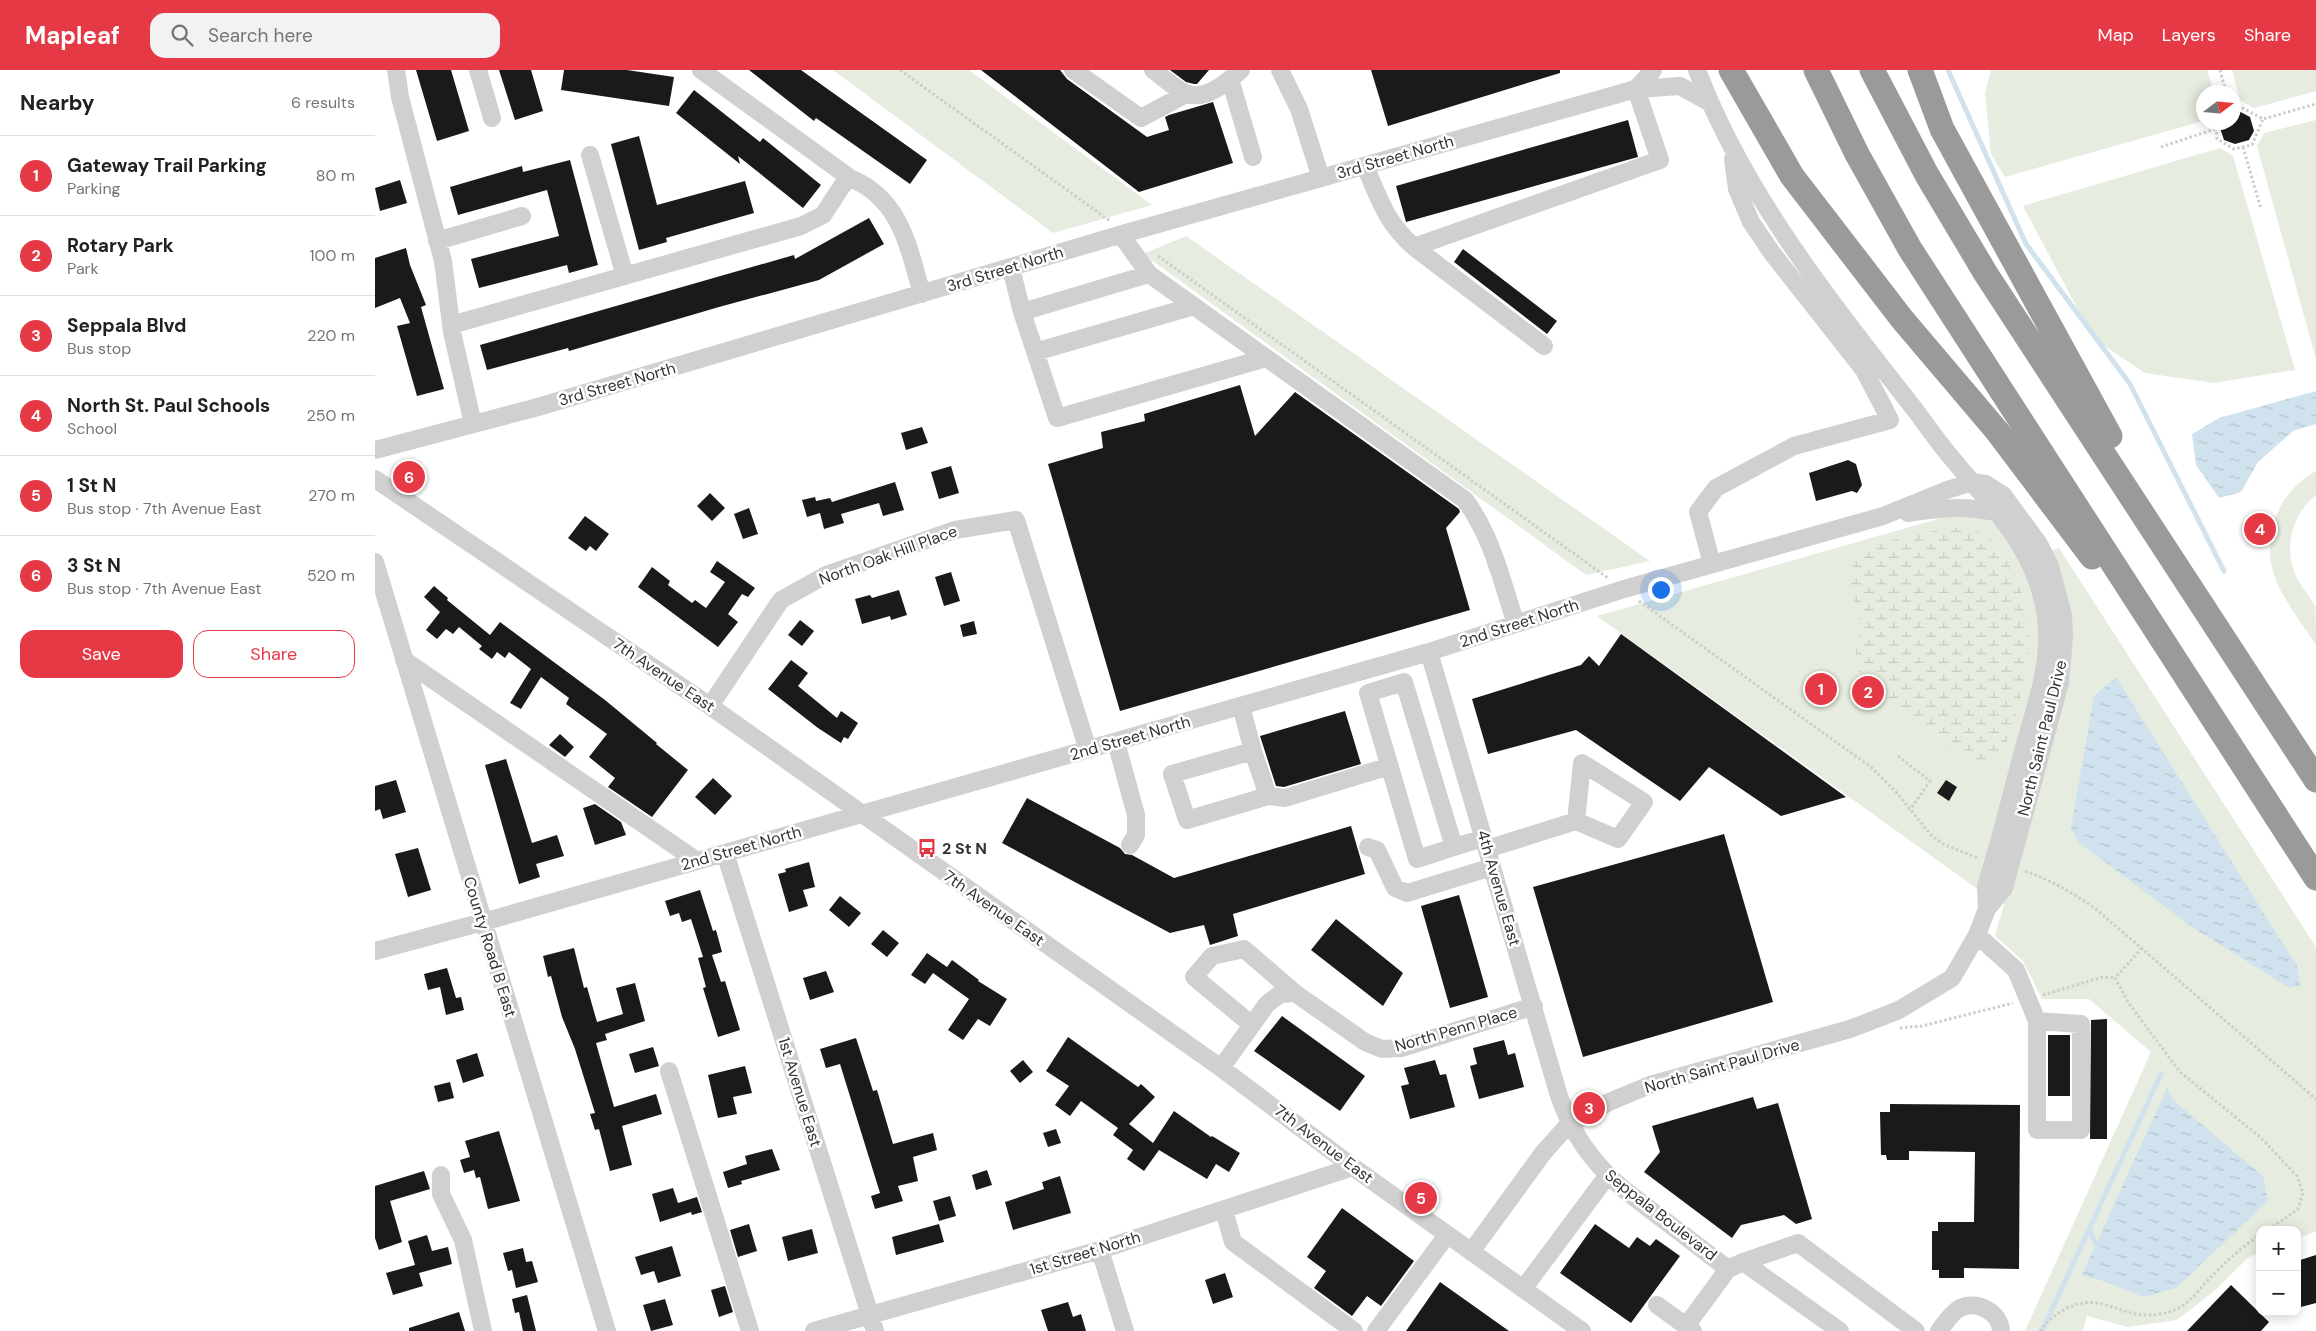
<!DOCTYPE html>
<meta charset="utf-8">
<style>
:root{--surface:#fff;--page:#f2f2f2;--text:#202124;--muted:#757577;--line:#e0e0e0;--accent:#e63946}
body{margin:0;font-family:"DM Sans",sans-serif;background:var(--page);color:var(--text)}
.controls{position:absolute;right:15px;bottom:15px;display:grid;overflow:hidden;border-radius:10px;box-shadow:0 2px 12px #0003}
.controls button{width:45px;height:45px;display:grid;place-items:center;padding:0;border:0;border-bottom:1px solid var(--line);background:var(--surface);color:var(--text);font:25px sans-serif}
.compass{position:absolute;left:1821px;top:15px;width:45px;height:45px;border-radius:50%;background:var(--surface);box-shadow:0 2px 12px #0003;rotate:74deg}
.you{position:absolute;left:1285px;top:519px;width:18px;height:18px;margin:-12px;border:4px solid #fff;border-radius:50%;background:#1a73e8;box-shadow:0 0 0 8px #1a73e833}
.badge{display:grid;place-items:center;width:32px;height:32px;border-radius:50%;background:var(--accent);color:#fff;font-size:16px;font-weight:700}
.pin{position:absolute;translate:-50% -50%;border:2px solid #fff;box-shadow:0 1px 5px #0006}
.list{margin:0;padding:0;list-style:none}
h2{display:flex;justify-content:space-between;align-items:center;height:65px;margin:0;padding:0 20px;font-size:21px}
h2 small{font-size:16px;font-weight:400;color:var(--muted)}
.list li{display:grid;grid-template-columns:32px 1fr auto;gap:15px;align-items:center;box-sizing:border-box;height:80px;padding:0 20px;border-top:1px solid var(--line)}
.list b{display:block;font-size:19px;white-space:nowrap}
.list p{margin:0;font-size:16px;white-space:nowrap;color:var(--muted)}
.list em{font-size:16px;font-style:normal;color:var(--muted)}
.actions{display:flex;gap:10px;padding:15px 20px}
.actions a{flex:1;padding:11px 0;border:1px solid var(--accent);border-radius:15px;text-align:center;font-size:18px;color:var(--accent)}
.actions .main{background:var(--accent);color:#fff}
.icon{flex:none;width:28px;height:28px;fill:none;stroke:currentColor;stroke-width:2;stroke-linecap:round;stroke-linejoin:round}
.map{position:relative;flex:none;width:1941px;height:1261px;overflow:hidden}
header{display:flex;align-items:center;gap:30px;box-sizing:border-box;height:70px;padding:0 25px;background:var(--accent);color:#fff}
header strong{font-size:24px}
nav{display:flex;gap:28px;margin-inline-start:auto;font-size:18px}
.search{width:350px;height:45px;background:var(--page);display:flex;align-items:center;gap:12px;box-sizing:border-box;padding:0 18px;border-radius:15px;color:var(--muted);font-size:19px}
main{display:flex}
aside{flex:1;background:var(--surface)}
.map>svg:first-child{display:block}
.green{fill:#e6ecdf}
.wetland{fill:url(#wetland-marsh)}
.water{fill:url(#water-ripples)}
.lines{fill:none;stroke-linecap:round;stroke-linejoin:round}
.stream{stroke:#cfe2ee;stroke-width:5}
.building{fill:#1a1a1a}
.path{stroke:#cdcdcd;stroke-width:3;stroke-dasharray:2.5 2.5;stroke-linecap:butt}
.minor{stroke:#d0d0d0;stroke-width:18}
.highway{stroke:#9a9a9a;stroke-width:25}
.labels{text-anchor:middle;dominant-baseline:central;stroke-width:5;stroke-linejoin:round;paint-order:stroke}
.street-label{font-size:16px;fill:#333;stroke:#fff}
.poi-label{font-size:16px;font-weight:bold;fill:#333;stroke:#fff;text-anchor:start}
</style>
<header>
<strong>Mapleaf</strong>
<div class="search"><svg class="icon" aria-label="search" viewBox="0 0 24 24"><circle cx="10" cy="10" r="6"/><path d="M15 15l6 6"/></svg>Search here</div>
<nav><a>Map</a><a>Layers</a><a>Share</a></nav>
</header>
<main>
<aside>
<h2>Nearby<small>6 results</small></h2>
<ul class="list">
<li><span class="badge">1</span><div><b>Gateway Trail Parking</b><p>Parking</p></div><em>80 m</em></li>
<li><span class="badge">2</span><div><b>Rotary Park</b><p>Park</p></div><em>100 m</em></li>
<li><span class="badge">3</span><div><b>Seppala Blvd</b><p>Bus stop</p></div><em>220 m</em></li>
<li><span class="badge">4</span><div><b>North St. Paul Schools</b><p>School</p></div><em>250 m</em></li>
<li><span class="badge">5</span><div><b>1 St N</b><p>Bus stop · 7th Avenue East</p></div><em>270 m</em></li>
<li><span class="badge">6</span><div><b>3 St N</b><p>Bus stop · 7th Avenue East</p></div><em>520 m</em></li>
</ul>
<div class="actions"><a class="main">Save</a><a>Share</a></div>
</aside>
<div class="map">
<svg width="1941" height="1261" viewBox="0 0 1941 1261">
<defs>
<pattern id="wetland-marsh" width="20" height="14" patternUnits="userSpaceOnUse" patternTransform="scale(1.25)"><rect width="20" height="14" fill="#e6ecdf"/><path d="M1 5h8M5 5V1M11 12h8M15 12V8" fill="none" stroke="#c6cbc0"/></pattern>
<pattern id="water-ripples" width="26" height="14" patternUnits="userSpaceOnUse" patternTransform="scale(1.25)"><rect width="26" height="14" fill="#cfe2ee"/><path d="M2 4q2-2 4 0t4 0M15 11q2-2 4 0t4 0" fill="none" stroke="#b2c2cd"/></pattern>
</defs>
<rect width="100%" height="100%" fill="#fff"/>
<path class="green" d="M458,0H594L777,135L678,163Z
M1616,0H1832L1839,22H1828V51L1630,107L1616,84L1610,23Z
M1857,0H1941V21L1879,38L1865,30Z
M1941,50V289L1882,76L1889,63Z
M1845,78L1858,86L1920,300L1839,313L1770,303L1718,268L1648,136Z
M811,166L1275,491L1211,505L768,184Z
M1941,401V425C1917,444 1908,478 1921,506C1926,517 1935,526 1940,536C1941,546 1941,564 1941,575C1928,555 1912,535 1902,513C1884,471 1901,423 1941,401Z
M1577,445L1613,449L1627,459L1648,494L1665,548L1662,602L1604,820L1222,546Z
M1684,478L1941,877V1161L1922,1169V1160H1885V1183L1874,1187L1838,1222L1802,1250L1753,1257L1712,1246L1708,1261H1650L1776,982L1714,929H1667L1648,891L1620,866L1689,621L1675,481Z"/>
<path class="wetland" d="M1589,457C1631,463 1652,525 1654,562C1655,585 1644,641 1636,663C1631,674 1618,692 1604,690C1577,687 1562,671 1543,655C1530,643 1515,634 1501,623C1489,613 1479,597 1481,580C1482,574 1485,568 1486,562C1487,545 1475,527 1475,510C1475,499 1481,486 1490,481C1517,467 1560,460 1589,457Z"/>
<path class="water" d="M1941,321V354L1918,361L1883,392L1866,422L1844,428L1821,395L1817,364L1844,348Z
M1741,607L1922,896L1925,916L1913,917L1817,857L1703,772L1696,758L1719,626Z
M1792,1018L1798,1030L1888,1106L1893,1131L1801,1218L1768,1227L1726,1210L1707,1205Z"/>
<g class="lines">
<path class="stream" d="M1573,0L1651,174L1755,314L1849,501
M1714,1160L1724,1179
M1667,1261L1786,1004"/>
</g>
<path class="building" d="M41,0H76L94,61L62,71Z
M124,0H156L168,41L140,50Z
M189,0H252L299,7L294,36L186,20Z
M374,0H426L552,90L535,114L441,48L439,51Z
M606,0H685L692,9L772,67L794,60L790,47L794,45L838,32L858,93L764,122Z
M795,0H834L822,14H819L811,12Z
M996,0H1185V3L1013,56Z
M319,20L385,72L388,68L446,115L428,138L363,86L365,94L301,43Z
M1858,38L1875,47L1879,61L1874,70L1860,74L1849,70L1843,52H1858Z
M1253,50L1263,87L1031,152L1021,116Z
M264,66L282,135L370,111L379,143L291,168L292,172L264,180L236,74Z
M195,90L223,195L194,203L192,195L104,218L96,189L184,166L172,120L83,145L75,117L147,96L148,102Z
M25,110L32,133L5,141L0,118Z
M494,148L509,174L444,210L344,237L194,281L193,278L112,300L105,275L419,185L420,189Z
M31,178L35,195L51,235L46,237L69,319L42,326L22,256L35,253L25,228L0,238V188Z
M1088,179L1182,251L1172,264L1079,192Z
M865,315L880,366L920,322L1084,439L1085,442L1071,458L1095,540L745,641L673,394L728,378L726,362L770,351L769,344Z
M547,357L553,373L531,380L526,363Z
M1473,390L1481,394L1487,415L1482,423L1477,421L1441,431L1434,403Z
M576,396L584,423L564,429L556,402Z
M520,412L529,440L508,446L504,433L466,444L469,453L449,459L445,443L432,447L427,430L440,427L441,431L455,428L457,432Z
M335,423L350,438L337,451L322,436Z
M374,438L383,464L368,469L359,444Z
M210,446L234,464L221,481L215,476L211,481L193,468Z
M342,491L380,518L373,527L367,524L353,544L363,552L343,577L263,517L277,497L295,511L293,515L317,533L320,530L331,538L350,512L335,502Z
M576,502L585,531L569,536L560,507Z
M59,516L73,528L72,530L115,565L125,552L230,630L282,673L281,674L313,700L277,747L233,717L240,708L214,687L232,664L191,634L194,628L166,607L146,639L135,633L156,599L134,582L130,588L122,582L117,589L104,579L107,576L84,557L78,564L71,559L62,569L51,560L65,542L49,527Z
M524,520L532,545L516,550L515,546L487,554L480,529L495,525L497,528Z
M425,550L439,561L427,576L413,565Z
M599,551L602,564L588,567L585,555Z
M1246,564L1471,727L1406,746L1334,697L1305,731L1201,660L1113,684L1097,629L1206,595L1214,586L1224,596Z
M416,590L433,603L423,616L462,648L466,641L483,653L473,669L469,667L466,673L443,658L393,619Z
M970,641L986,694L909,717L901,716L885,666Z
M185,664L199,677L190,687L174,675Z
M131,689L157,773L182,765L189,786L161,794L165,807L144,814L110,695Z
M338,708L357,726L340,745L320,727Z
M21,710L31,742L8,749L5,739L0,741V716Z
M1571,710L1582,717L1574,731L1562,723Z
M652,728L745,778L750,784L757,785L799,808L976,756L990,804L858,844L863,866L835,875L829,855L795,863L627,773Z
M220,734L246,752L251,765L220,775L208,738Z
M1349,764L1398,932L1208,987L1158,817Z
M43,778L56,820L33,827L20,784Z
M434,792L440,817L428,820L433,836L414,842L403,804L411,802L410,799Z
M325,820L338,861L341,860L347,882L337,885L346,912L350,911L365,960L343,967L328,918L331,917L323,888L328,887L316,849L307,852L304,843L295,846L290,831Z
M1084,825L1113,927L1075,938L1046,836Z
M465,826L486,843L474,857L454,840Z
M961,849L1028,903L1008,936L936,880Z
M508,860L524,873L512,887L496,874Z
M199,878L209,918L212,917L222,952L248,944L241,918L260,913L270,951L230,964L232,970L221,973L239,1037L281,1024L287,1044L247,1056L257,1095L235,1101L224,1059L220,1060L215,1044L220,1043L200,979L187,947L176,906L173,907L168,886Z
M552,883L572,897L577,890L604,910L603,911L632,929L615,956L603,949L588,970L573,960L594,929L558,903L550,914L536,905Z
M72,898L81,928L86,927L89,940L71,945L65,917L53,920L49,904Z
M451,901L459,922L435,930L428,908Z
M907,946L990,1006L965,1041L879,981Z
M1732,949V1069H1715L1716,950Z
M1673,965H1695V1026H1673Z
M693,967L763,1017L766,1014L780,1027L754,1054L778,1073L799,1041L836,1067L837,1066L865,1083L854,1102L841,1094L832,1109L784,1080L769,1101L752,1089L758,1080L738,1065L743,1058L706,1031L695,1046L680,1035L694,1016L671,1001Z
M481,968L498,1021L502,1020L518,1074L558,1063L562,1080L538,1087L543,1111L523,1116L528,1131L500,1139L496,1126L505,1123L465,994L451,998L445,979Z
M1129,970L1133,985L1140,983L1149,1017L1104,1029L1095,996L1102,994L1098,978Z
M278,977L284,996L260,1003L254,984Z
M102,983L109,1006L88,1013L81,990Z
M648,990L658,1002L645,1013L635,1001Z
M1060,990L1065,1005L1071,1004L1080,1037L1035,1049L1026,1016L1034,1014L1029,998Z
M370,996L377,1023L358,1027L362,1044L343,1048L333,1005Z
M75,1012L79,1028L63,1032L59,1016Z
M1378,1027L1382,1039L1403,1033L1437,1149L1421,1154L1409,1145L1366,1155L1357,1168L1269,1102L1285,1082L1277,1056Z
M1515,1034L1645,1035L1644,1199L1589,1198V1208H1564V1200H1557V1161H1563V1152H1599L1600,1082L1534,1081V1090H1512L1511,1085H1506L1505,1042H1515Z
M681,1059L686,1073L673,1077L668,1063Z
M124,1061L145,1131L113,1139L105,1107L101,1108L99,1100L89,1103L85,1090L95,1087L90,1071Z
M397,1079L405,1100L366,1111L367,1114L353,1118L348,1102L372,1094L370,1086Z
M612,1100L617,1115L601,1120L597,1105Z
M49,1101L55,1119L15,1131L27,1172L4,1180L0,1168V1116Z
M685,1106L696,1143L638,1160L630,1132L669,1119L667,1112Z
M298,1118L303,1133L322,1127L327,1142L317,1145L316,1142L285,1152L277,1124Z
M575,1126L581,1146L564,1151L558,1131Z
M967,1138L1039,1191L1006,1236L992,1226L977,1246L939,1218L951,1201L932,1187Z
M374,1154L382,1181L363,1187L355,1160Z
M564,1154L569,1172L521,1185L517,1167Z
M1220,1154L1254,1178L1262,1167L1275,1176L1281,1169L1305,1186L1256,1253L1185,1203Z
M437,1159L443,1183L413,1191L407,1167Z
M52,1165L57,1181L73,1177L77,1194L44,1203L48,1216L18,1225L11,1203L40,1195L33,1171Z
M297,1176L306,1206L283,1213L279,1201L266,1205L260,1187Z
M148,1178L151,1192L157,1191L163,1212L141,1218L137,1200L133,1201L128,1183Z
M1941,1185V1233L1922,1238V1191Z
M850,1203L858,1227L838,1234L830,1210Z
M1065,1212L1134,1261H1031Z
M1856,1215L1894,1252L1886,1261H1812Z
M350,1216L358,1242L344,1247L336,1220Z
M152,1225L161,1261H148L144,1242L140,1243L137,1229Z
M290,1229L298,1255L276,1261L268,1235Z
M693,1232L698,1247L706,1244L711,1261H673L666,1240Z
M84,1242L90,1261H34V1258Z"/>
<g class="lines">
<path class="path" d="M525,0L735,151
M1845,0L1851,22
M1858,33L1888,49L1941,34
M1841,52L1842,69L1859,79L1877,75L1888,49
M1786,77L1840,59
M1868,77L1886,139
M783,186L1233,508
M1264,531L1496,697L1521,722L1557,766L1570,775L1603,788
M1523,686L1555,711L1535,740
M1650,801C1676,810 1698,823 1721,839L1941,1029
M1767,878L1740,908L1755,935L1805,1002L1885,1067L1922,1106L1928,1123L1923,1139L1893,1160
M1668,925L1728,907L1740,908
M1525,958L1547,956L1638,933
M1665,1261C1679,1241 1704,1228 1728,1234C1748,1240 1763,1248 1784,1244C1813,1240 1819,1224 1838,1205C1852,1191 1868,1176 1885,1165"/>
<path class="minor" d="M21,0L25,27L68,191L77,262L98,354
M103,0L117,48
M326,0L475,108
M698,0L766,48L811,24
M778,0C788,7 799,18 810,23C830,32 852,12 866,0
M905,0L924,39L946,108
M1322,0C1371,129 1460,237 1544,345C1554,359 1564,373 1575,386C1616,436 1663,480 1671,548C1677,593 1660,638 1648,681C1636,726 1625,772 1611,816L1612,839
M855,9L878,87
M1261,19L1278,0
M215,85L250,206
M990,96C1005,130 1010,151 1039,177L1169,276
M746,165L774,204L1090,430C1117,466 1127,512 1141,554
M62,171L147,146
M1039,177L1285,90L1261,19
M636,198L647,242L774,204
M647,242L682,348L891,288
M76,255L426,156L448,145L467,116L475,108C526,129 533,176 547,224
M660,282L819,236
M0,380L163,337L751,163L1261,19L1305,16L1334,32
M0,409L335,636L846,998L978,1097L1207,1261
M1533,443C1568,438 1589,435 1624,443
M0,492L232,1261
M1337,494L1323,442L1341,418L1419,376L1515,350L1489,300L1397,183L1376,152L1362,119L1358,89
M1054,582L1184,1026C1198,1065 1216,1091 1247,1118L1353,1199L1368,1192L1465,1261
M29,590L322,791
M1029,612L1079,777L1042,789L993,623Z
M335,636L406,530L451,505L580,460L641,450L713,680
M866,636L878,681L797,704L812,750L893,726L910,728L1015,696
M741,672L761,745V765L755,775
M878,681L893,726
M993,777L1002,780L1020,818L1032,823L1117,797
M1079,777L1109,768
M1112,779L1201,751L1243,769L1269,732L1207,693L1201,751
M350,783L500,1261
M1602,865L1641,900L1662,951V1060H1706V954L1662,951
M0,881L108,852L1054,582L1249,519L1508,446L1572,420L1598,412L1611,414L1628,425L1664,474L1675,496L1688,545L1689,567L1685,613L1629,818L1612,839L1602,865L1577,908L1524,940L1475,959L1275,1015L1234,1032L1194,1054L1168,1083L1096,1182
M877,955L819,907L837,886L869,879L920,923
M846,998L892,934L905,924L920,923L990,972L1007,979L1027,978L1159,936
M294,1001L375,1261
M66,1105V1124L88,1170L108,1261
M849,1140L858,1172L979,1261
M725,1180L750,1261
M1368,1192L1423,1173L1541,1261
M1148,1219L1233,1105
M1282,1235L1311,1256
M439,1261L725,1180L978,1097
M1001,1261L1072,1165
M1318,1261L1311,1256L1353,1199
M1564,1261C1570,1253 1576,1243 1585,1238C1602,1230 1625,1242 1626,1261"/>
<path class="highway" d="M1356,0L1417,106L1527,249L1622,361L1717,487
M1441,0L1482,84L1535,179L1941,808
M1497,0L1552,105L1611,204L1941,710
M1545,0L1567,59L1735,366"/>
</g>
<defs>
<g id="bus-bare" transform="scale(1.5)"><path d="M-5-6H5V4H4V6H2V4H-2V6H-4V4H-5ZM-3.5-4V0h7V-4ZM-3.5 1.2v1.5H-2V1.2ZM2 1.2v1.5H3.5V1.2Z" fill="#e63946" stroke="#fff" stroke-width="2.5" paint-order="stroke"/></g>
</defs>
<g fill-rule="evenodd">
<use href="#bus-bare" x="552" y="778"/>
</g>
<g class="labels">
<g class="street-label">
<text transform="translate(1020 87) rotate(-16)">3rd Street North</text>
<text transform="translate(630 199) rotate(-17)">3rd Street North</text>
<text transform="translate(242 314) rotate(-16)">3rd Street North</text>
<text transform="translate(513 485) rotate(-20)">North Oak Hill Place</text>
<text transform="translate(1144 553) rotate(-18)">2nd Street North</text>
<text transform="translate(289 605) rotate(34)">7th Avenue East</text>
<text transform="translate(755 668) rotate(-16)">2nd Street North</text>
<text transform="translate(1667 668) rotate(-76)">North Saint Paul Drive</text>
<text transform="translate(366 778) rotate(-16)">2nd Street North</text>
<text transform="translate(1124 818) rotate(74)">4th Avenue East</text>
<text transform="translate(619 838) rotate(35)">7th Avenue East</text>
<text transform="translate(115 877) rotate(73)">County Road B East</text>
<text transform="translate(1081 959) rotate(-16)">North Penn Place</text>
<text transform="translate(1347 996) rotate(-16)">North Saint Paul Drive</text>
<text transform="translate(425 1022) rotate(73)">1st Avenue East</text>
<text transform="translate(949 1074) rotate(37)">7th Avenue East</text>
<text transform="translate(1286 1145) rotate(38)">Seppala Boulevard</text>
<text transform="translate(710 1183) rotate(-17)">1st Street North</text>
</g>
<g class="poi-label">
<text x="567" y="778">2 St N</text>
</g>
</g>
</svg>
<div class="controls">
<button>+</button>
<button>−</button>
</div>
<svg class="compass" viewBox="-18 -18 36 36"><path d="M0-13l5 13h-10z" fill="#e53935"/><path d="M0 13l5-13h-10z" fill="#757577"/></svg>
<div class="you"></div>
<div class="pin badge" style="left:1446px;top:619px">1</div>
<div class="pin badge" style="left:1493px;top:622px">2</div>
<div class="pin badge" style="left:1214px;top:1038px">3</div>
<div class="pin badge" style="left:1885px;top:459px">4</div>
<div class="pin badge" style="left:1046px;top:1128px">5</div>
<div class="pin badge" style="left:34px;top:407px">6</div>
</div>
</main>
